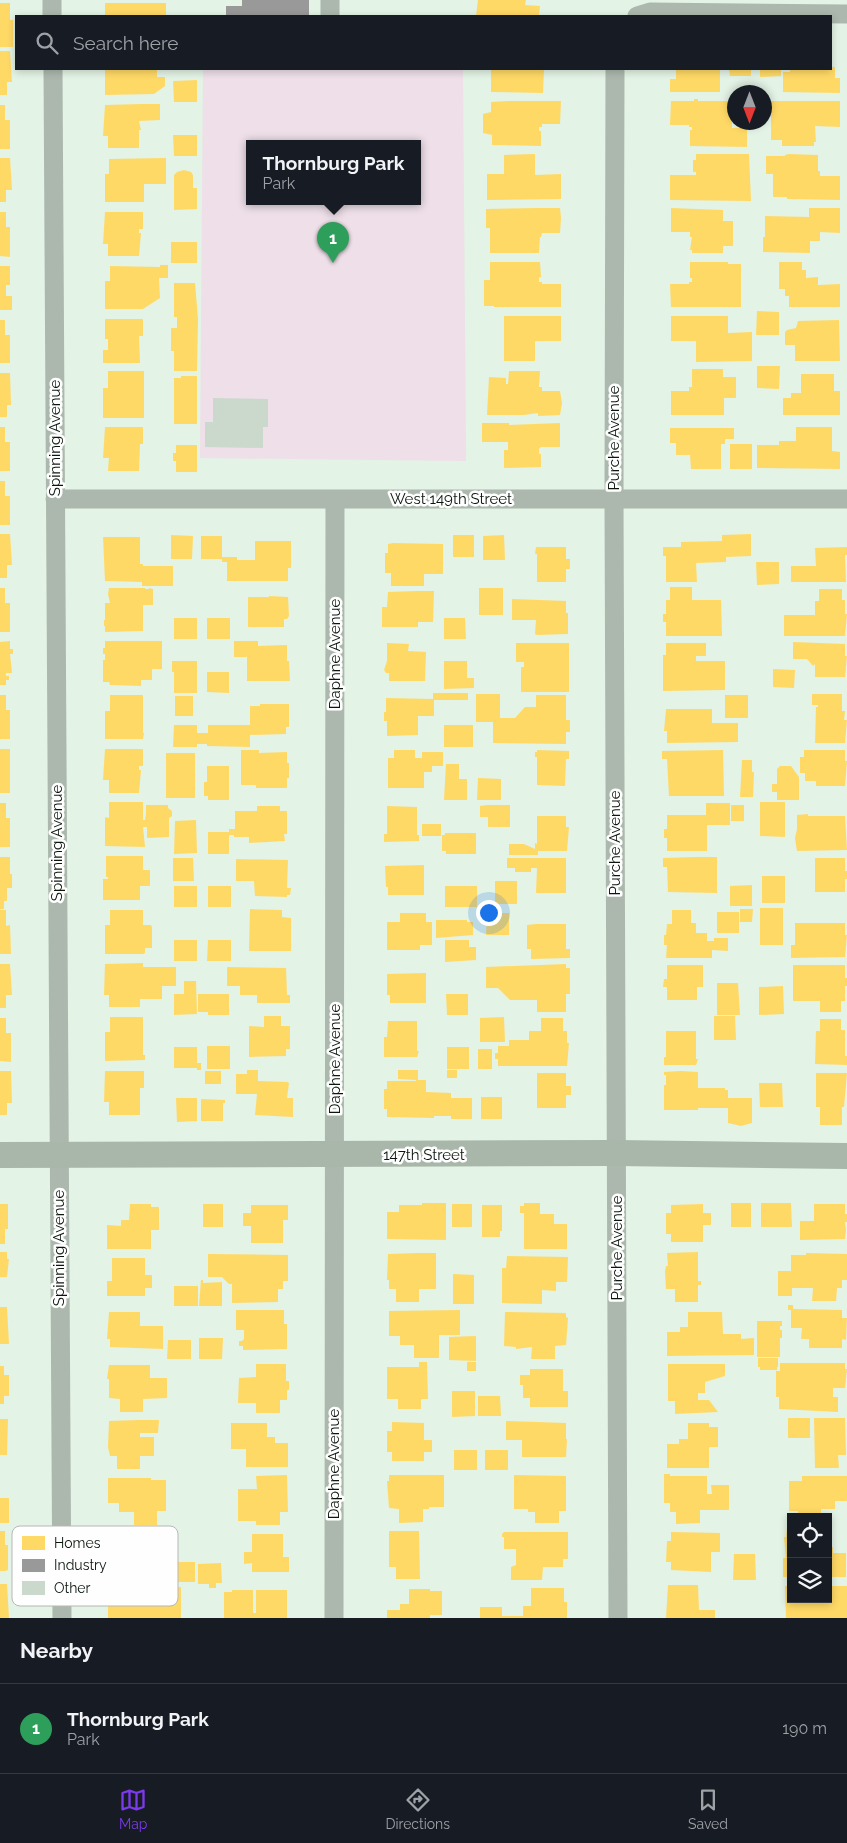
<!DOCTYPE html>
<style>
:root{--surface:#171b24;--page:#242831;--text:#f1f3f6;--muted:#9ea1a6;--line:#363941;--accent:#7c3aed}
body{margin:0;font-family:Raleway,sans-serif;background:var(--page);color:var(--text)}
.controls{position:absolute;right:15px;bottom:15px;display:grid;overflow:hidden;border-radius:0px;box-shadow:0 2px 8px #0003}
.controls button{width:45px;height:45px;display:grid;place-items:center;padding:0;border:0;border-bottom:1px solid var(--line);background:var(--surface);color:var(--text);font:25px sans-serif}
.compass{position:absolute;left:727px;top:85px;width:45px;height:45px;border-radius:50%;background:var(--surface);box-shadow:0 2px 8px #0003;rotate:180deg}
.you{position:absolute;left:488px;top:912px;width:18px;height:18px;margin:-12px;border:4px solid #fff;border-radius:50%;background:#1a73e8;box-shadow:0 0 0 8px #1a73e833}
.badge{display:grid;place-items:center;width:32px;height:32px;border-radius:50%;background:var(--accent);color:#fff;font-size:16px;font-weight:700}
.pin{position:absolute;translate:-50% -41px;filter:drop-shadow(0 1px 2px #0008)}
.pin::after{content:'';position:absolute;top:26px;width:18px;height:15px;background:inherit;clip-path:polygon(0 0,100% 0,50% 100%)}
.popup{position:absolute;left:246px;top:140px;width:175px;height:65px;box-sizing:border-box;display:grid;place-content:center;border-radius:0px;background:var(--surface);filter:drop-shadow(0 1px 4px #0005);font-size:16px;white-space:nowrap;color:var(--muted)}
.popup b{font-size:19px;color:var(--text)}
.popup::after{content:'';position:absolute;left:50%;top:100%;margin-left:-10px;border:10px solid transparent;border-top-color:var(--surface)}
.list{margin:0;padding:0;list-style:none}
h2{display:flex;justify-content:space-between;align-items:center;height:65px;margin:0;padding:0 20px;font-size:21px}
h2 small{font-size:16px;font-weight:400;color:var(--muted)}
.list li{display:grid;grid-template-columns:32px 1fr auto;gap:15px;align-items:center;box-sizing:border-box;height:90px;padding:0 20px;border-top:1px solid var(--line)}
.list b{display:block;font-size:19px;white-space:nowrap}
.list p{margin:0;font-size:16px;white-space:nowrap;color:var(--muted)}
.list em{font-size:16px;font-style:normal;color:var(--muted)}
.icon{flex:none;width:28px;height:28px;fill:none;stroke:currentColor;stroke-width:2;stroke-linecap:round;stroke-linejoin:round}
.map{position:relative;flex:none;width:847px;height:1618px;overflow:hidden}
.search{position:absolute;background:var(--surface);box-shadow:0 2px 8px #0003;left:15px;right:15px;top:15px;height:55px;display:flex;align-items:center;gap:12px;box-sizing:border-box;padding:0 18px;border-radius:0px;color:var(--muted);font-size:19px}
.sheet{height:155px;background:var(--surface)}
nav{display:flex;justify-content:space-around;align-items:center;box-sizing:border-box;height:70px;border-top:1px solid var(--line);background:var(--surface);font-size:14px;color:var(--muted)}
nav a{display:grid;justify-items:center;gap:2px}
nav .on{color:var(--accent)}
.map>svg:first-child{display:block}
.park{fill:#eedfe8;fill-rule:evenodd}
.homes{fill:#ffd966}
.industry{fill:#999}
.building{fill:#cbd9cd}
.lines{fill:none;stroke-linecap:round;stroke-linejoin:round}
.street{stroke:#acb8ad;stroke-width:19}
.secondary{stroke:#a8b7aa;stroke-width:26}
.labels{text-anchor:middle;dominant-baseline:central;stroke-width:5;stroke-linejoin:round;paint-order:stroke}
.street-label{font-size:15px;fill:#0a150c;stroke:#fefefe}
.key{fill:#fefefe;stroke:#b5b8b5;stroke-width:1}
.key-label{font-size:14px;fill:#0a150c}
</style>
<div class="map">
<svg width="847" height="1618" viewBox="0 0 847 1618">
<rect width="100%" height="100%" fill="#e3f3e5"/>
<path class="park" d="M203,69H463L466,461L200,458ZM249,144H417V202H249Z"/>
<path class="homes" d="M478,0H526L525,5L540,6L539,16H476Z
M0,3H10V20H13V47H0Z
M105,3H166V15L164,16H105Z
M0,51H10L12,82H7V95H0Z
M831,67H835V78H840V93L783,92V72H790V69H831Z
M105,69H157V77H165V86L154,94L105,95Z
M491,69H544L543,93L491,92Z
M676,69H720V92H670V79H676Z
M729,69H751V76H730Z
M760,69H781V76L760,77Z
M197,80V102H174L173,81Z
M694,99H698V101H734V119H732V128H747V147L690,146V130H692V127H689V125H670L671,101H694Z
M508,101H561L560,124H542V127H539V131H541V146L492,145V135L483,133V114L491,112V102Z
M770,101H840V127L815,126L816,142H814V146H782V140H771V116L767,114V103Z
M142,104H160V120L139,121L141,130H139V148H108V136H103L105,105Z
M0,105H5V120H10V149H0Z
M173,135H197V156H174Z
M535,154V175L561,174V199L487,200V174H504V155Z
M696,154H749L751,201L670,200V175H696V172H693V160H696Z
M789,154L818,155V171H820V176H840V200L787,199V197H773V174H766V156H785V155Z
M0,158H10L12,190H6V202H0Z
M166,158V184H144V202H105V174H109V159Z
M184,170L191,172L193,175V188H197V209L174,210V175L177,172Z
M538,208H560L561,218L560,233H542L541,237H540L539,253H490V228H486V209Z
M671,208L723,210V221H733V246H723V253H692V250H690L692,237H690V232H671Z
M809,208H840V233L820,232V241H810V253L763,252V237H765V216L809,217Z
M0,212H6V227H10V257L0,256Z
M105,212H143V229H139V233H141L139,256H108V244H103Z
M171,242H197V263H171Z
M490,262H540L541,277H539V282H542V284H561V307H494V306H484V280H490Z
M690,262H728V264H741V307H671L670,284H689V282H692V278H690Z
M779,262H802V270H806V278L818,277V285L840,284V307H789V296H785V289H779Z
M160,265H168V278H159L160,298L143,309H105V281H110V266L160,267Z
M0,266H10V285H6V296H12V310H0Z
M174,283H195L198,319L197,371H174V351H171V328H177V317H174Z
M757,311L779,312V335H756Z
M504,316H561V341H535V361H504Z
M671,316H728V333L752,332V361L696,362V341H671Z
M105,319H143V336H139L140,363H103V350H108V339H105Z
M0,320H5V335H10V363H0Z
M839,320L840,361H795V345H785V332L787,330L796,328L798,321Z
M757,366H780L779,389L757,388Z
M692,369H723V377H736V398H724V415H671V391H689V387H692Z
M108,371H144V418H103V388H108Z
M509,371H540L539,387H542V391H560L562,403L560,415L538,416V413L524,415H487L489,377L506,378V384H508Z
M0,373H10L11,405H7V417H0Z
M801,374H834V391H840V415H783V398H791V393H801Z
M181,376H197V424H174V378H181Z
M482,423H509V425L560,423V447H541L539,449V454H541V467L504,468V450H508V442H482Z
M0,427H5V442H10V471H0Z
M105,427H143V444H140L139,471H108L109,458H103Z
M796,427H832V451L840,452V469L757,468V445H779V441H796Z
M670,428H734V439H725V444H721V469H691L690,455H676V443H670Z
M730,444H752V469H730Z
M176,445H197V472H176V461H173V453H176Z
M0,481H5V496H10V525H0Z
M0,534H10L12,565H7V578H0Z
M751,534V556L726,557V562L696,563L697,582H666V556H663V547H681V542L722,541V535Z
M171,535L193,536L192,559H171Z
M453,535H474V557H453Z
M504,535L505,560H483V536Z
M201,536H222V557H237V560H255V541H291V568H288V581H227V562H222V559H201Z
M103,537H140V564H143V566H173V586H142V582L105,581Z
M393,543L443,544V574H424V586H391V573H385V553H388V544Z
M536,547H566V559H570V569H566V582H537V554H535Z
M847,547V555H845L846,582H791V566H816L815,548Z
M756,562H779V584L757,585Z
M670,587H692V600H721L722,636H666V622H663V614H666V600H670Z
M0,588H5V603H10V632H0Z
M109,588H145V589H149V588L153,589V605H143V631L105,632V626H104V620H105V603H110L108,594Z
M479,588H503V615H479Z
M819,589H842V600H845V614H847L845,636H784V615H815V601H819Z
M417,591H434L433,622H418V627H382V607H387L388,592Z
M269,596L288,597L289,616L287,619H284V627H248V597H269Z
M512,599L566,601V613H568V634L537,635L535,634L536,620H512Z
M174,618H197V639H174Z
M207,618H230V639H207Z
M444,618H465L466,639H444Z
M10,641V649H13V654H10L12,673H6V676H9V680H6V685H0V642Z
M105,641H162V669H152V680H141V686L110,685L109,682H103V660H105V654H103V648H105Z
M234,641H258V646L287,645V661H289L290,681H247V657H234Z
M793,642L845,644V656H847L845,677H815V664L813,666L807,659H793Z
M387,643L409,644L408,651L426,652L425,681H389V673H386L384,670L387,661Z
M516,643H569V692H521V667H524V662H516Z
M666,643H706V656H696V661H725V690L663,691V655H666Z
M172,661H197V693H174V672H172Z
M444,661H467V678H474V688L444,689Z
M773,669L795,670L794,688L773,687Z
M207,672H229V693L207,692Z
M433,693H468V700H434V716H418V735L387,736V721H384V712H386V698L433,699Z
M476,694H500V718H515L525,707H536V695H566V720H570V732H566V744L493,743V722H476Z
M812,694H842V711H845L844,720H847L845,743H815L816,707H818V705H812Z
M0,695H6V710H10V739H0Z
M110,695H143V733H144L143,739H105V711H110Z
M725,695H748V718H725Z
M175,696H193V716H175Z
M260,704H289V727H286V734L250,735V747L207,746V744H197V747H173L174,725H197V733H208V725H250V706H260Z
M666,709H712V723H738V742L667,743V731H664Z
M444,725H473V747H444Z
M0,749H10V793H0Z
M105,749H143V766H139V770H141L139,793H109V780H103Z
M241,750H259V753L287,752V763H289V778H287V788H256V785H241Z
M394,750H415V758H422V752H443V766H432V772H424V788H388V758H394Z
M537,750L569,751V759H566L565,786L537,785V757H535V752H537Z
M723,750L724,796H669L667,759H662V751Z
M804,750H845V761H847L845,786H816V781H805V773H800V757H804Z
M166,753H195V798H166Z
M742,760H752V772H754L753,797H740Z
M446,764H459V779H467V800H444Z
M207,766H229V800H208V796H204V782H207Z
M780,766H791L799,777V800H777V792H772V784H777V769Z
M478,778L501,779V800H477Z
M109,802H143V820H145L146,814V805H168V808L172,811V816L169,818V837L147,838V827H143L145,847L105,846V817L109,818Z
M760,802H785V837L760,836Z
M0,803H6V818H10V847H0Z
M706,803H730V825H707V851H667V838H664V829H667V815H706Z
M488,805H510V827H488V817H480V806Z
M731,805H744V821H731Z
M257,806H280V811H287V834H284L285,841L249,843V837H234V835H229V854H208V832H229V829H235V811H257Z
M387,806L417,807V835H419V841L384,842V834H387Z
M808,814V816H845L847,850L797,851L795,838L797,829V815Z
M537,816H566V827H569L567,851H538V855H509V844H524L535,849V843L537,844Z
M196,820L197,853L174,854L175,821Z
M422,824H441V836H422Z
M445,833H476V854H446V851H442V835H445Z
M106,856H143V870H150V886H140V900H103V879H108V877H106Z
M0,857H10V874H12V888H7V901H4V909H0Z
M695,857H717V893L668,892L667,867H663V858Z
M173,858H193L194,881H173Z
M507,858H566V893H536L537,868H531V872H515V868H507Z
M815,858H845V871H847V879H845V892H815Z
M236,859L288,860L287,888H291L290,895H287V897L255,896L254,881H236Z
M424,865V895H388V887H386L385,866Z
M762,876H785V903H762Z
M495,881H517V904H495Z
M752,885V906H730V886Z
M174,886H197V907H174Z
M208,886H231V907H208Z
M445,886H477V907H445Z
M760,908H783V945H760Z
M250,909L282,910V917L291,918V951H249Z
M740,909H753L752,922H740Z
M0,910H6V926L10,925L11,954H0Z
M110,910H143V925H151L152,927V948H145V953L143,954H105V925H110Z
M672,910H691V923H696V933H707V941H714V938H728V951L712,950V958H666L667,945H664V935H666L667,924H672Z
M717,912H739V933H717Z
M400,913H426V922H432V945H420V950H387V922H400Z
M487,913H509V935H486Z
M436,920H467V922H473V935L436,938Z
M795,923H845V935H847L845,957L791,958V945H795Z
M536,924H566V949H570V958L531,959V949H527V925Z
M174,940H197V961H174Z
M208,940H231V961H207Z
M445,940H469V947H476V960L445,962Z
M143,963V967H176V986H162V999H140V1007H109V995H104L105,964Z
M0,964H10L12,995H6V1008H0Z
M566,964V968H570V994H566V1012H537V1000H510L498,988H486V967Z
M667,965H703V987H697V1000H667V987H663L664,979H667Z
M793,965H845V978H847V986H845V1001H841V1012H820V1001H793Z
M227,967L286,968L287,995H290V1003H257V995H240V986H227Z
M426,973V1003H390V995H387V974Z
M184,981H196L197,1014L174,1015V994H184Z
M717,983H738L740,1015H717Z
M783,986L784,1014L759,1015V987Z
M198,994H229V1015H208V1012H198Z
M446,994H468V1015H447Z
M264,1016H281V1026H290V1049H286V1056L249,1057V1026L264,1027Z
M714,1016H735L736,1040H714Z
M110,1017H143V1055H145V1060L105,1061V1032H110Z
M504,1017L505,1042H480V1018Z
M0,1018H6V1033H11V1062L0,1061Z
M541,1018H563V1031H567V1043H569L567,1066H498V1059H495V1053H498V1046H509V1040H529V1031H541Z
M820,1019H841V1030H845V1056H847V1065L815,1064L816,1031H820Z
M388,1021H417V1051H419L417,1057H384V1037H387Z
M666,1031H696V1059H698L696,1065H664V1057H666Z
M207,1046H230V1069H207Z
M174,1047H197V1063H201V1070H197V1068H174Z
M447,1047H469V1069H447Z
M478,1049H492V1069H478Z
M247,1070H258V1081L287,1082L289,1083L287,1098H293V1117L255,1115L257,1094H236V1074H247Z
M398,1070H418V1080H426V1092L451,1093V1098H472V1119H451V1116H434V1118L387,1117V1109H384V1089H387V1081H416V1080L398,1079Z
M447,1070H457V1078H447Z
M0,1071H11L12,1103H7V1115H0Z
M105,1071H144V1088H140V1115H109V1102H104Z
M205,1071H221V1084H205Z
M681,1071L698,1072V1088H725V1090H728V1098H752V1123L741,1126L728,1123V1108H698V1110H664V1085H666V1075H664V1072Z
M537,1073H566V1086H571V1095H566V1108H537Z
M816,1073H847L844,1107H842V1125H820V1107H816Z
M759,1083H782L783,1107H760Z
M481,1097H502V1119H481Z
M176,1098H197V1121L177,1122Z
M201,1099L225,1100V1103H223V1121H201Z
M422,1203H446V1240L387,1239V1212H399V1205H422Z
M524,1203H540V1214H554V1224H567V1249H524V1213H520V1206H524Z
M731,1203H751V1227H731Z
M761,1203H791L792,1227H761Z
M0,1204H8V1229H5V1244H0Z
M130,1204H151V1207H159V1230H151V1249H107V1225L121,1226V1220H129Z
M203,1204H223V1227H203Z
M452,1204H472V1227H452Z
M703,1204V1213H711V1225H703V1242H671V1234H666V1213H671V1205Z
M814,1204H845V1214H847V1222H845L846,1230L845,1239L800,1240V1221H814Z
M251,1205H288V1220H283V1243H251V1226H243V1213H251Z
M482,1205H502V1231H500V1237H482Z
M0,1252H7V1259H9L7,1277H0Z
M698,1252V1281H701V1285H698V1302H675V1289H666L665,1271L666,1266H668L667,1253Z
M418,1253H436V1289H419V1302H396V1289H389V1280H387L388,1254Z
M806,1253L847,1254V1280H842V1288H837L836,1301H812L813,1288H792V1296H778V1271H791V1255H806Z
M208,1254L288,1255V1281H283V1289H278V1302L232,1303V1284H229L222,1277H208Z
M507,1256L568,1257L567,1282H556V1291L542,1290V1304L502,1303V1268H506Z
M112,1258H145V1275H152V1288H145V1296H107V1281H112Z
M453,1274L474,1275V1304H453Z
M201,1280H203V1283L222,1282V1306H199Z
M174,1286H198V1306H174Z
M788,1305H793V1309L842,1310V1318H847L846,1340L842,1339V1348H809V1339H801L802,1328H791V1310H788Z
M0,1307H7L9,1344H0Z
M236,1310H284V1324H287V1349L243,1350V1346H239V1341H242L244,1339V1330H236Z
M460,1310V1335H439V1358H414V1345H400V1336H389V1311Z
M109,1312H140V1326H163V1349L110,1347V1339H107Z
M505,1312L566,1313V1317L568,1318L566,1345L555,1346V1359H531L532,1347L516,1349V1347L504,1346Z
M688,1312H722L723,1334H741V1339L754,1338V1355L667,1356V1332H680V1327H688Z
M757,1321H782V1326H780V1330H782V1338H780V1357H757Z
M476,1336V1361L449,1360V1337Z
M199,1338H223L222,1359H199Z
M168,1340H191V1359H167Z
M758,1358H778V1367H777V1370H760V1367H758Z
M419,1362H427L428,1399H421V1409H398V1399H387V1367H419Z
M467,1362H476V1371H467Z
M780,1363H845V1369H847L845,1388H833V1397H838V1412L779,1409V1397H776V1371H780Z
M256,1364H286V1381H289V1390H287V1400H280V1413H256V1403H238L239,1378L256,1377Z
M668,1364H725V1376L705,1382V1393H698V1400H709L718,1412L675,1414V1401H668Z
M109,1365H150V1378H167V1398L143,1399V1412H120V1399L109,1398V1379H107Z
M0,1366H4V1375H9V1396H4V1404H0Z
M530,1369H563V1391H568V1407H530V1398H523V1385H520V1375H530Z
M452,1391H475V1416L452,1417Z
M478,1396H500L501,1416H478Z
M788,1418H810V1438H788Z
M814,1418H845L846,1455H838L839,1468H815Z
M0,1419H8L7,1455H0Z
M139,1420H159L158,1433H140V1437H154V1456H140V1469H117V1456H110L108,1447L109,1421Z
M506,1421L566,1423V1439H567L566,1457H522V1440H506Z
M392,1422L424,1423V1440H432V1452H424V1461H392V1452H387V1431H392Z
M231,1423H267V1437H275V1443H288V1467H246V1449H231Z
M688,1423H709V1427H718V1447H709V1468H667V1444H679V1439H688Z
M454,1450H477V1470H454Z
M485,1450H508V1470H485Z
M664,1474H670V1476H707V1494H712L711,1485H729V1510H700V1523L676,1524V1512H670V1503H664Z
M287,1475L288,1512H280V1525H256V1521H238V1489H257L256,1476Z
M389,1475H444V1507H429V1509H423V1522L399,1523V1509L389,1508L387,1481H389Z
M514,1475L566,1476V1511H559V1523H535V1512H528V1509H514Z
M802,1476H847V1501H835V1509H821V1517H798V1511H789V1481H802Z
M108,1478H151V1480H166V1511H157V1525H134V1512H119V1503H108Z
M0,1498H9V1523H0Z
M787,1528H791V1577H783V1558H786L784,1537H786Z
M0,1531H5V1545H8V1570L5,1571H0Z
M389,1531H419L420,1579H396V1567H389Z
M504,1532H568V1559H563V1567H543L542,1580H511V1567L516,1565V1549H504V1537H502V1534Z
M671,1532L720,1533V1552H711V1572L671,1570V1562H666L667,1541H671Z
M108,1534H173V1553H155V1564L144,1569H120L121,1562H108Z
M252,1534H283V1557H289V1572H252V1563L244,1564V1552H252Z
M828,1547H833V1553H846V1577H828Z
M734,1554H755L756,1580H733Z
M172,1562H195V1582H172Z
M221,1563L222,1583H216V1588H209V1584H198V1564Z
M0,1584H7L9,1618H0Z
M668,1585H698L699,1610H715V1618H666Z
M785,1586H791V1599H828V1586H847V1618H786Z
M148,1587H181V1618H108V1589H148Z
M531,1588H564V1602H567V1618H480V1607H502V1616H523V1606H531Z
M409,1589H430V1591H442V1615H430V1618H387V1610H400V1604H409Z
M232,1590H253V1613H256V1590H287V1618H224V1592H232Z"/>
<path class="industry" d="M242,0H309V16H226V6H242Z"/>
<path class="building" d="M213,398L268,399V427H263V448L205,447V422H213Z"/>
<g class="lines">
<path class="street" d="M52,0V16
M330,0V16
M637,16L650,12L847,14
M53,69L62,1618
M615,69L614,499L618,1618
M55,499H847
M334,1618L335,499"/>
<path class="secondary" d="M0,1155L616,1153L847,1156"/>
</g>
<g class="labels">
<g class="street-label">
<text transform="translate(55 438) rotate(-90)">Spinning Avenue</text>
<text transform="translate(614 438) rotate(-90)">Purche Avenue</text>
<text x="451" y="499">West 149th Street</text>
<text transform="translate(335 654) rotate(-90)">Daphne Avenue</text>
<text transform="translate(57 843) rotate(-90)">Spinning Avenue</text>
<text transform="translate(615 843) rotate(-90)">Purche Avenue</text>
<text transform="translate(335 1059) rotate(-90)">Daphne Avenue</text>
<text x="424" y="1155">147th Street</text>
<text transform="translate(59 1248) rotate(-90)">Spinning Avenue</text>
<text transform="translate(617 1248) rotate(-90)">Purche Avenue</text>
<text transform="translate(334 1464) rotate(-90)">Daphne Avenue</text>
</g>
</g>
<rect x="12" y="1526" width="166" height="80" rx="8" class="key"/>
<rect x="22" y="1536" width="23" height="14" fill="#ffd966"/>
<rect x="22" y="1559" width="23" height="13" fill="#999"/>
<rect x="22" y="1581" width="23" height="14" fill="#cbd9cd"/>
<g class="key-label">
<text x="54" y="1548">Homes</text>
<text x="54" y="1570">Industry</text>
<text x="54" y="1593">Other</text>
</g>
</svg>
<div class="controls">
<button><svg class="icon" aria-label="locate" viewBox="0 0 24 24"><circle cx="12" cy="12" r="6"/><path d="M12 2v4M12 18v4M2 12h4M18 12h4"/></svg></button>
<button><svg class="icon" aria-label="layers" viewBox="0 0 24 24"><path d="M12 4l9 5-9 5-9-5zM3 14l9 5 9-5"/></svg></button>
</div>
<svg class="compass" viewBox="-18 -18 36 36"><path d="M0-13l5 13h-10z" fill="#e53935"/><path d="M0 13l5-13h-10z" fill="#9ea1a6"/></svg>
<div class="you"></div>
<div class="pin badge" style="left:333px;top:263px;background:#2e9e5b">1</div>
<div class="popup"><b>Thornburg Park</b>Park</div>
<div class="search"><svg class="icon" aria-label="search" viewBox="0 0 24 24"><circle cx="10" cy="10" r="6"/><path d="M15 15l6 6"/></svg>Search here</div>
</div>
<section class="sheet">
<h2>Nearby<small></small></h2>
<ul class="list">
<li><span class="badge" style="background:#2e9e5b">1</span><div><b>Thornburg Park</b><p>Park</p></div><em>190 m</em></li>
</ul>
</section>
<nav>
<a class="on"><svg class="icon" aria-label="map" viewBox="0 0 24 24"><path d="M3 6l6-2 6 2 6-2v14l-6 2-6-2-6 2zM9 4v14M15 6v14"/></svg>Map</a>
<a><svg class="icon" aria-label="directions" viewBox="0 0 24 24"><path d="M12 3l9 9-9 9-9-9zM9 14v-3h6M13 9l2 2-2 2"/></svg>Directions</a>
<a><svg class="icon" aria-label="saved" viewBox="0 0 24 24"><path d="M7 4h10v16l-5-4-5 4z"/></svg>Saved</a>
</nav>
